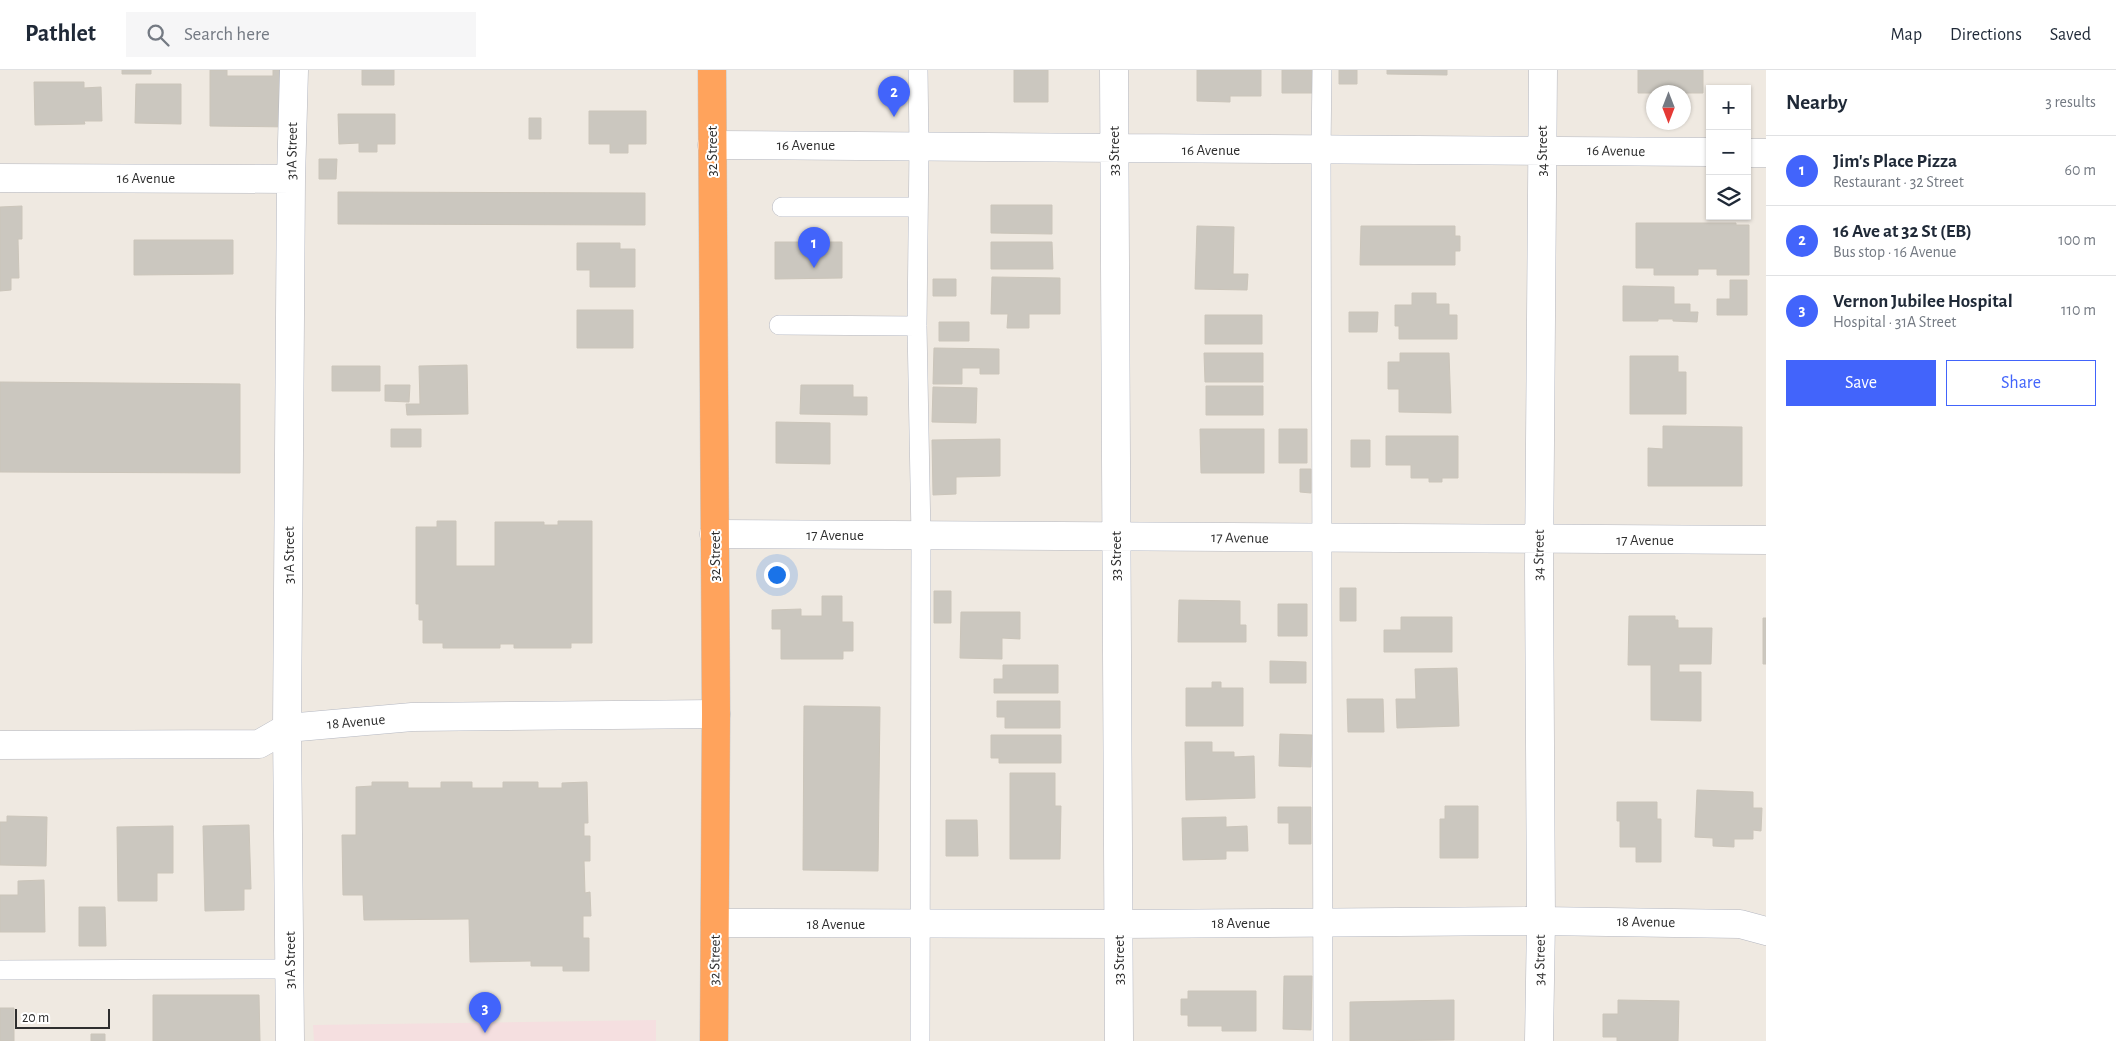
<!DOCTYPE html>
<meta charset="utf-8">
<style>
:root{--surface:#fff;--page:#f6f6f7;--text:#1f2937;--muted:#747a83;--line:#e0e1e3;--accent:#4264fb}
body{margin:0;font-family:"Alegreya Sans",sans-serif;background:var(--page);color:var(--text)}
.controls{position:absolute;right:15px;top:15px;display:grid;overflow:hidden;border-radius:0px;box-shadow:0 1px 4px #0004}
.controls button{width:45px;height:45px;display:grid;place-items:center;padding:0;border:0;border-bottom:1px solid var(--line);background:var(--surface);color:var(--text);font:25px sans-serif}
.compass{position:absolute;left:1646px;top:15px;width:45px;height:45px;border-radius:50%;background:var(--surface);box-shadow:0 1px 4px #0004;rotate:180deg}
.scale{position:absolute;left:15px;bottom:12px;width:95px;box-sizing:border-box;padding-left:5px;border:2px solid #2e2e2e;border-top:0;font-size:14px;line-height:18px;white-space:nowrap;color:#2e2e2e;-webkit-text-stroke:4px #fff;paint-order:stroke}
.you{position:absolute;left:776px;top:504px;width:18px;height:18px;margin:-12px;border:4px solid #fff;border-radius:50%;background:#1a73e8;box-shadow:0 0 0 8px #1a73e833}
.badge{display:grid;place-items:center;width:32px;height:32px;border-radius:50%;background:var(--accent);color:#fff;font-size:16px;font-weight:700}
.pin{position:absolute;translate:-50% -41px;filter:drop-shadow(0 1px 2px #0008)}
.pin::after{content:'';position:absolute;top:26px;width:18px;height:15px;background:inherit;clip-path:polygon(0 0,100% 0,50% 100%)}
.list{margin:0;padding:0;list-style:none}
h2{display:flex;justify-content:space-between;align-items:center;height:65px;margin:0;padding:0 20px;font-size:21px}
h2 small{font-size:16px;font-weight:400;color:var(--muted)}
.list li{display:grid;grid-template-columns:32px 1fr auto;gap:15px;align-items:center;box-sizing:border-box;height:70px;padding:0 20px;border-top:1px solid var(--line)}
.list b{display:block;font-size:19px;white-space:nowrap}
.list p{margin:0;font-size:16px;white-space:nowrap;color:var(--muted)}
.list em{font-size:16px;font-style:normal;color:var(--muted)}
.actions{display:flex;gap:10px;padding:15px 20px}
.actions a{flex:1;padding:11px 0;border:1px solid var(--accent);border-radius:0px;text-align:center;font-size:18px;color:var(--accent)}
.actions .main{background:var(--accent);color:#fff}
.icon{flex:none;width:28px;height:28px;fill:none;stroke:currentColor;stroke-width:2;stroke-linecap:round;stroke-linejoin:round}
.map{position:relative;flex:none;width:1766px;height:971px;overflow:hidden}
header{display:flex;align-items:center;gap:30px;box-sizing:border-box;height:70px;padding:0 25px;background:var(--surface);border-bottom:1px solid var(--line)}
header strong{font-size:24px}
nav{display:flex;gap:28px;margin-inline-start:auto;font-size:18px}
.search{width:350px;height:45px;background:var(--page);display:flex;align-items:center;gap:12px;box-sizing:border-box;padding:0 18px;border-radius:0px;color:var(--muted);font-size:19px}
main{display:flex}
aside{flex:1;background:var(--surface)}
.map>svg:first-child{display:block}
.medical{fill:#f5dfe0}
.building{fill:#cbc7bf;stroke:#cbc5ba}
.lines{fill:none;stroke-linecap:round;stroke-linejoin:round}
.lane-casing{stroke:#b4b7c1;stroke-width:20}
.street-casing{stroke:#b4b7c1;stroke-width:29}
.highway-casing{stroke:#c9c9c9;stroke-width:29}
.lane{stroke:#fff;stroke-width:19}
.street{stroke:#fff;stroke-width:28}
.highway{stroke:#ffa35c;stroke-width:28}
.labels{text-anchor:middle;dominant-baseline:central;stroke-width:4;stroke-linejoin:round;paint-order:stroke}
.street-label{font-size:15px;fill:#2e2e2e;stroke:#fff}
</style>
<header>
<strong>Pathlet</strong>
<div class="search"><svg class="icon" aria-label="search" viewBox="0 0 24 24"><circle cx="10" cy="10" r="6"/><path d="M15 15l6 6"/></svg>Search here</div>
<nav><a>Map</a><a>Directions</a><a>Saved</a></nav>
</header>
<main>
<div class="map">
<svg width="1766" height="971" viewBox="0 0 1766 971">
<rect width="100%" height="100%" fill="#efe9e1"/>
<path class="medical" d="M656,950V971H314L313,955Z"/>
<path class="building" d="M122,0H151V4H122Z
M210,0H227V6H273V0H291V57L210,56Z
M362,0H394V15H362Z
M1014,0H1048V32H1014Z
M1197,0H1261V26H1230V32L1197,31Z
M1282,0H1314L1313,23H1282Z
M1339,0H1357V14H1339Z
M1387,0H1447V5L1387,4Z
M1638,0H1703V23H1638Z
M34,12H84V18L101,17L102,51H84L85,54L35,55Z
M136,14H181V54L135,53Z
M589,41H646V74H628V83H610V74H589Z
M338,44H395V74H377V82H359V73L339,74Z
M529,48H541V69H529Z
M319,89H337L336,109H319Z
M338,122L645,123V155L338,154Z
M991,135H1052V164L991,163Z
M22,136V169H18L19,208H11V220L0,221V137Z
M1636,153H1736V155H1749V205H1717V199H1698V205H1654V198H1636Z
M1197,156L1234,157L1233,204H1248L1247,220L1195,219Z
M1361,156H1455V166H1460V181H1455V195H1360Z
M134,170H233V204L134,205Z
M775,172H842V208L775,209Z
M991,172H1052L1053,199H991Z
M577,173H620V179H635V217H590V200H577Z
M992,207L1060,208V244H1029V258H1007L1008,244H991Z
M933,209H956V226H933Z
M1730,210H1747V245H1717V229H1730Z
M1623,216L1674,217V234H1690V242H1698L1697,252L1673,251V249H1658V251H1623Z
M1412,223H1436V234H1449V245H1457V269H1399V256H1395V235H1412Z
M577,240H633V278H577Z
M1349,242H1378L1377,262H1349Z
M1205,245H1262V274H1205Z
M939,252H969V271H939Z
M934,278L999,279V304H980V298H962V314H933Z
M1204,283H1263V312H1205Z
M1400,283H1449L1451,343L1399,342V319H1388V292H1400Z
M1630,286H1678V302H1686V344H1630Z
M467,295L468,344L407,345L406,334H420L419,296Z
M332,296H380V321H332Z
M0,312L240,314V403L0,402Z
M385,315H410L409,332L385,331Z
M801,315H853V327H867V345L800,344Z
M1206,316H1263V345H1206Z
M933,317L977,318L976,353L932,352Z
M776,352L830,353V394L776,393Z
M1663,356L1742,357V416H1648V378L1663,379Z
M391,359H421V377H391Z
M1200,359H1264V403H1201Z
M1279,359H1307V393H1279Z
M1386,366H1458V408H1442V412H1429V408H1411V395H1386Z
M1000,369V406L956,407V424L933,425L932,370Z
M1351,370H1370V397H1351Z
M1300,399H1311V423L1300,422Z
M437,451H456V496H495V452H544V455H558V451H592V573H571V578H514V574H500V578H443V573H423V550H419V534H416V457H437Z
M1340,518H1356V551H1340Z
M934,521H951V553H934Z
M822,526H842V552H853V581H843V589H781V559H772V540L801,539V546H822Z
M1179,530L1240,531V555H1246V572H1178Z
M1278,534H1307V566H1278Z
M961,542H1020V569L1002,568V589L960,588Z
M1629,546H1675V550H1678V558H1712L1711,594H1679V602H1701V651L1651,650V595H1628Z
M1401,547H1452V582H1384V560H1401Z
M1763,548H1766V594H1763Z
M1270,591L1306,592V613H1270Z
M1003,595H1058V623H994V609H1003Z
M1457,598L1459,656L1397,658L1396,629H1416L1415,599Z
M1212,612H1221V618H1243V656H1186V618H1212Z
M1347,629H1383L1384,662H1348Z
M997,631H1060V658H1005V647H997Z
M804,636L880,637L878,801L803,800Z
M1280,664L1312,665L1311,697L1279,696Z
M991,665H1061V693H999V688H991Z
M1185,672H1212V682H1234V687L1254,686L1255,728L1186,730Z
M1010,703H1055V736H1061L1060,789H1010Z
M372,712H408V718H441V712H472V718H503V712H538V718H562V713L587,712L588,753H584V766H590V791H584L585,823L590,822L591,846H583V868H589V901H563V896H531V891L470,892L469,849L364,850L363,825H343L342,765H356V717L372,716Z
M1697,720L1753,722V738H1762L1761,761L1753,760V769H1734V777L1713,776V768L1695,767Z
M1617,732H1657V749H1661V792H1636V777H1620V751H1617Z
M1445,736H1478V788H1440V749H1445Z
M1278,737H1311V774H1289V753H1278Z
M7,746L47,747L46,796L0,795V752H7Z
M1226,747V757L1247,756L1248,781H1226V789L1183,790L1182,748Z
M946,750H977L978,786H946Z
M249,755L251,819H244V840L205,841L203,756Z
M173,756V803H157V831H118L117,757Z
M44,810L45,862H0V825H18V811Z
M79,837H105L106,876H79Z
M1284,906H1312L1311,960L1283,959Z
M1188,921H1256V961H1222V956H1188V945H1181V929H1188Z
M153,925H259L260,971H153Z
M1454,930V970L1350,971V932Z
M1618,930L1679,931L1678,971H1617V967H1603V944H1618Z
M0,938H14V971H0Z
M91,964H105V971H91Z"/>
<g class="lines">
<g class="lane-casing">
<path id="lane" d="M918,0L919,76L917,256L921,466L920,971
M1322,0L1321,81L1323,971
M782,137H917
M779,255L917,256
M0,900L290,899"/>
</g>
<g class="street-casing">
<path id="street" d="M1114,0L1119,971
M712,75L1710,82
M1747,83H1766
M0,108L291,109
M714,464L1766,470
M0,675L259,674L287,658L412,647L716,644
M715,853L1119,854L1541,851L1740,854L1766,861
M290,971L287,658L291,109L294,0
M1539,971L1541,851L1539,497L1543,0"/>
</g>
<g class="highway-casing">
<path id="highway" d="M712,0L716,644L714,971"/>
</g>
<use href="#lane" class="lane"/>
<use href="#street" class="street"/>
<use href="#highway" class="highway"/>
</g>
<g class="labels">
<g class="street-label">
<text x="806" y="75">16 Avenue</text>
<text x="1211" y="80">16 Avenue</text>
<text transform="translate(292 81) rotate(-89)">31A Street</text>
<text transform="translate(712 81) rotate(-90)">32 Street</text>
<text transform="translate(1114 81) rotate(-90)">33 Street</text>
<text transform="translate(1542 81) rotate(-90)">34 Street</text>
<text transform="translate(1616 81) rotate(1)">16 Avenue</text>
<text x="146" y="108">16 Avenue</text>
<text x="835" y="465">17 Avenue</text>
<text transform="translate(1240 468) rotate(1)">17 Avenue</text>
<text x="1645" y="470">17 Avenue</text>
<text transform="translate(289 485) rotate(-90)">31A Street</text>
<text transform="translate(1539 485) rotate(-89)">34 Street</text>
<text transform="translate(715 486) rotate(-90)">32 Street</text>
<text transform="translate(1116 486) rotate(-90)">33 Street</text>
<text transform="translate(356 652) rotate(-5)">18 Avenue</text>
<text transform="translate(1646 852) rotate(1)">18 Avenue</text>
<text x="1241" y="853">18 Avenue</text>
<text x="836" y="854">18 Avenue</text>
<text transform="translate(290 890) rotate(-90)">31A Street</text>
<text transform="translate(715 890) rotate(-89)">32 Street</text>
<text transform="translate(1119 890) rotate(-90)">33 Street</text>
<text transform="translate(1540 890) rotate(-89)">34 Street</text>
</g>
</g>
</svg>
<div class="controls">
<button>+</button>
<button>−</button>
<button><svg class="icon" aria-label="layers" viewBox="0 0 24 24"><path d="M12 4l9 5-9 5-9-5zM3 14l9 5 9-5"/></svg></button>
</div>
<svg class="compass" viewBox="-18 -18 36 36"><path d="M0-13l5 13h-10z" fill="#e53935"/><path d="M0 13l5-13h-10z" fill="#747a83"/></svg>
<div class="scale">20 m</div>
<div class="you"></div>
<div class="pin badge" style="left:814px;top:198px">1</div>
<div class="pin badge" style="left:894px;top:47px">2</div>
<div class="pin badge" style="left:485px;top:963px">3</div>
</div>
<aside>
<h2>Nearby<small>3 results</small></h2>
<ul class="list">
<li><span class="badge">1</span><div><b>Jim's Place Pizza</b><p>Restaurant · 32 Street</p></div><em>60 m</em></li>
<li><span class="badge">2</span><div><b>16 Ave at 32 St (EB)</b><p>Bus stop · 16 Avenue</p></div><em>100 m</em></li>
<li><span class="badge">3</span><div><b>Vernon Jubilee Hospital</b><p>Hospital · 31A Street</p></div><em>110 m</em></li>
</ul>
<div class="actions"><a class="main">Save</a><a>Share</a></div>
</aside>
</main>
